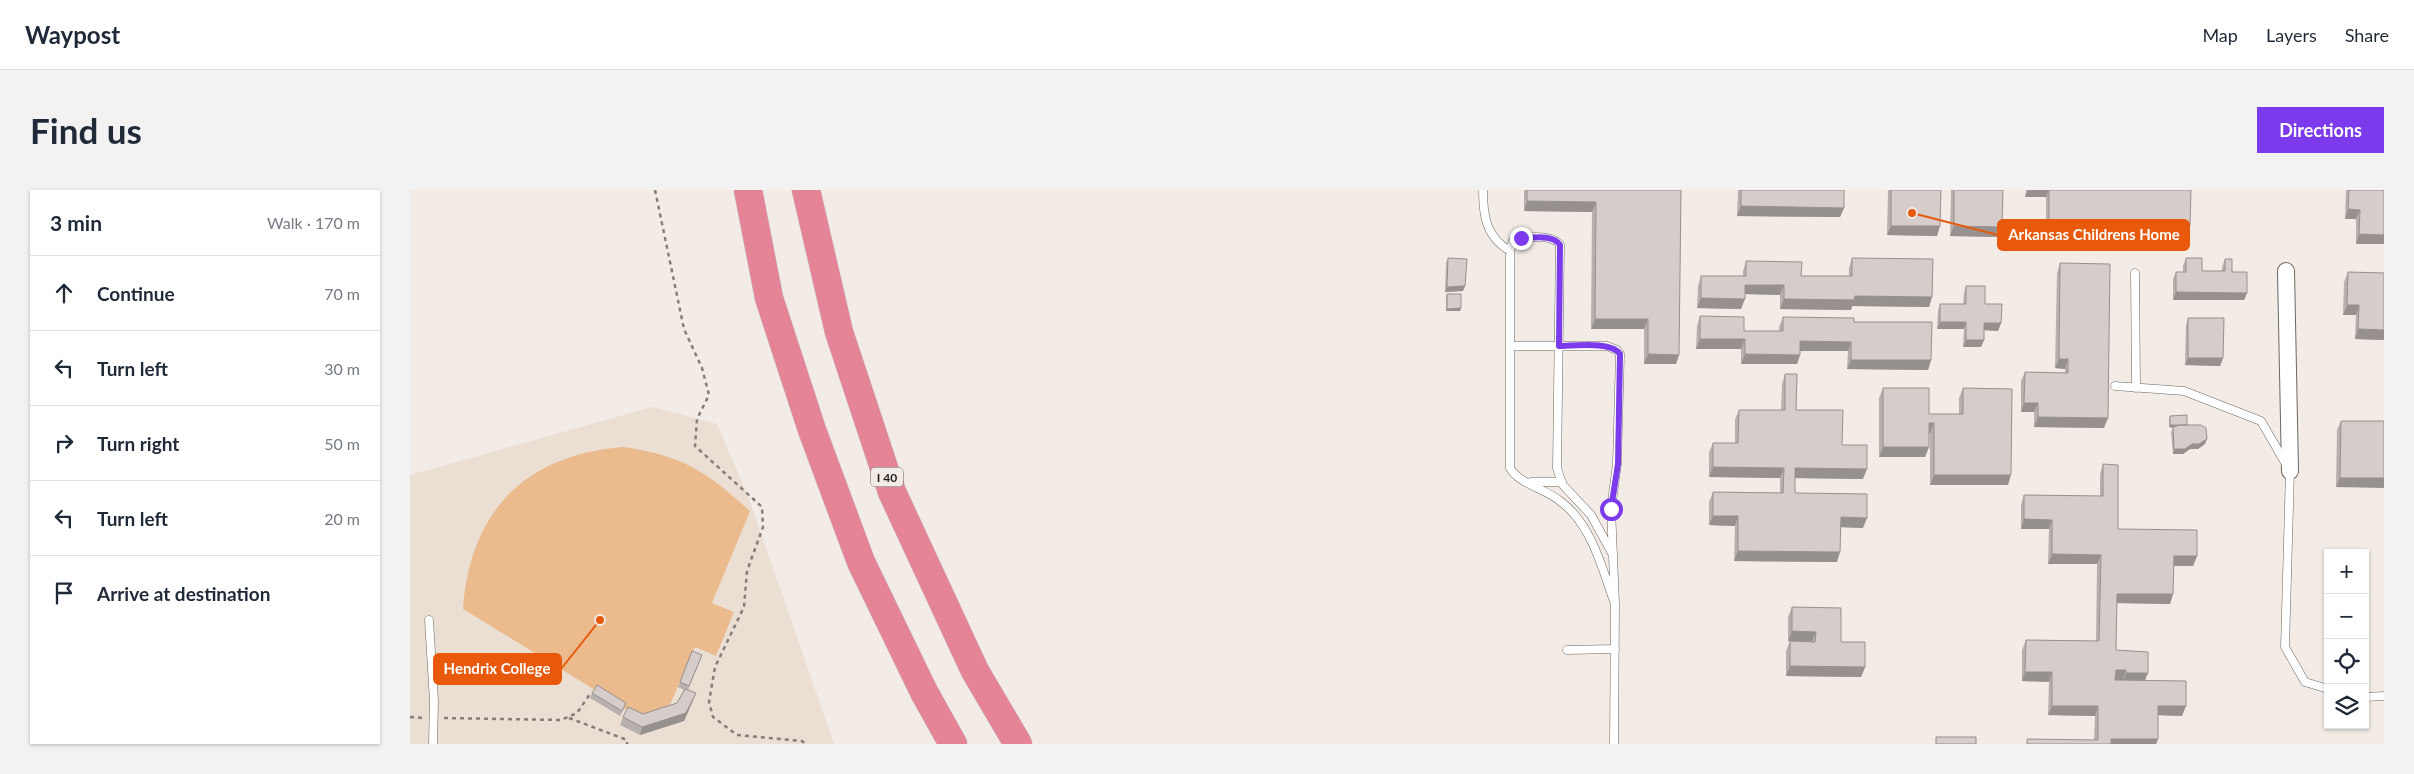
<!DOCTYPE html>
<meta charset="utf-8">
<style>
:root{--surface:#fff;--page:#f2f2f3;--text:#1f2937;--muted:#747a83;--line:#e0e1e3;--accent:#7c3aed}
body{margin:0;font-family:Lato,sans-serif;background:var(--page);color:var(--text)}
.controls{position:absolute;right:15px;bottom:15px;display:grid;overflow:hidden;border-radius:0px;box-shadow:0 1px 4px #0004}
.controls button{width:45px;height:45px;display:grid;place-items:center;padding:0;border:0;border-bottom:1px solid var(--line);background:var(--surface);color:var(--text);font:25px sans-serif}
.stop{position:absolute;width:15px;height:15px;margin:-11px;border:4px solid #7c3aed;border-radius:50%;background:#fff}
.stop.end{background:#7c3aed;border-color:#fff;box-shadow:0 1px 5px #0008}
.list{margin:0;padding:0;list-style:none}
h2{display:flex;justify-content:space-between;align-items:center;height:65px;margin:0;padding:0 20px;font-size:21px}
h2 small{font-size:16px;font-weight:400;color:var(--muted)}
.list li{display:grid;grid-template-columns:32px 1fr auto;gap:15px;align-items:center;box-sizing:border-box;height:75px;padding:0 20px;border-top:1px solid var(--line)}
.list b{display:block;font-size:19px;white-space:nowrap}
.list em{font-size:16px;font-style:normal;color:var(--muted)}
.icon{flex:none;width:28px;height:28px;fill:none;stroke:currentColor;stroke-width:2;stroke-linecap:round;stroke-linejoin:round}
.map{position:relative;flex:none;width:1974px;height:554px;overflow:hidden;border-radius:0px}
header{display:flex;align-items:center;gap:30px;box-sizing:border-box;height:70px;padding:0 25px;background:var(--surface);border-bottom:1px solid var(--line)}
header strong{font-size:24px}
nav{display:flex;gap:28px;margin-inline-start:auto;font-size:18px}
.intro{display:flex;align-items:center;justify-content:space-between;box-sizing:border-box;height:120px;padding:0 30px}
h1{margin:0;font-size:35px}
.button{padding:12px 22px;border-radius:0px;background:var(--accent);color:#fff;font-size:18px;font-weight:700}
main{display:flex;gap:30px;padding:0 30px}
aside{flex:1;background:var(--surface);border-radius:0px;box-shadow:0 1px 4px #0004}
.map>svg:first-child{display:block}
.built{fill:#ebded3}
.green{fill:#ebba8d}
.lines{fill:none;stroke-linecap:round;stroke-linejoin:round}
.lane-casing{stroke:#6c6762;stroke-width:9}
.street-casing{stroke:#6c6762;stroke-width:18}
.highway-casing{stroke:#c9c9c8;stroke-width:29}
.path{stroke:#847f7b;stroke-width:2.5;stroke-dasharray:4 4;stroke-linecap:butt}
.lane{stroke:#fff;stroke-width:8}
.street{stroke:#fff;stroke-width:16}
.highway{stroke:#e58397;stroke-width:28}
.wall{fill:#b8b0af}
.shaded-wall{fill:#96908e}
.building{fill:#d6cdcb;stroke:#96908e}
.route{stroke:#7c3aed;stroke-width:6}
.labels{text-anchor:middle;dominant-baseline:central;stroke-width:4;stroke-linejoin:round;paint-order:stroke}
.shield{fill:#f2ebe6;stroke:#5f5c58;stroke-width:1}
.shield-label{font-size:12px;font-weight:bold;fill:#201e1b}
.leader{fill:none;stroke:#e8590c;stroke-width:2}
.callout-dot{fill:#e8590c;stroke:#f2ebe6;stroke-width:2}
.callout{fill:#e8590c;stroke:#e8590c;stroke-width:2}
.callout-label{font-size:15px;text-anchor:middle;font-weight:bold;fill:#fff}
</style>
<header>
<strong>Waypost</strong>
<nav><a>Map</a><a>Layers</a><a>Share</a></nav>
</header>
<div class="intro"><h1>Find us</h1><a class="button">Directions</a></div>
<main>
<aside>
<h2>3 min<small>Walk · 170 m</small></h2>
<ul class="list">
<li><svg class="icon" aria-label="ahead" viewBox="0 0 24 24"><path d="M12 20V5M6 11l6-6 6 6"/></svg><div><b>Continue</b></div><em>70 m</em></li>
<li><svg class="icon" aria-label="left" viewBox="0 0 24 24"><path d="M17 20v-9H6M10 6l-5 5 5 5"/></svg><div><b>Turn left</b></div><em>30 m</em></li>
<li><svg class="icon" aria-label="right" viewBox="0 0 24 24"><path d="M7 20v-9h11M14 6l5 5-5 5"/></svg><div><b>Turn right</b></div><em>50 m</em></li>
<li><svg class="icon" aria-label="left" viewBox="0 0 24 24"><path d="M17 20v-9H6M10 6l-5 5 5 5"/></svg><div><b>Turn left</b></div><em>20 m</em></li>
<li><svg class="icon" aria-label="arrive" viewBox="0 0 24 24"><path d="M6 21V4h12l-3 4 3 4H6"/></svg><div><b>Arrive at destination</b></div></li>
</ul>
</aside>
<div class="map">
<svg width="1974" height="554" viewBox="0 0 1974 554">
<rect width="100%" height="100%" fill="#f2ebe6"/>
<path class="built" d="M242,217L307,234L338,306L424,554H0V285Z"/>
<path class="green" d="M213,257C272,265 297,282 340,321L302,413L324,422L306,466L285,457L259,517L229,527L53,419C60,321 115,265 213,257Z"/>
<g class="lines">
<g class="lane-casing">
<path id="lane" d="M1073,0C1073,26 1076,47 1100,61
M1725,83L1726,198
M1100,156H1197L1207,160L1210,164L1207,274L1201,319L1205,414L1204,554
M1705,196L1774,201L1851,231L1880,281L1875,457L1895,492L1918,499
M1121,292H1152
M1203,365L1181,325L1152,294L1147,278L1150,55C1143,44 1118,47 1107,49L1103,51L1100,61V278C1109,294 1136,299 1150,311C1182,334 1192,379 1205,414
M19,430L24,511L23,554
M1157,460L1205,459
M1955,507L1974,506"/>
</g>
<g class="street-casing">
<path id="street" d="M1876,81L1880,281"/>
</g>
<g class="highway-casing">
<path id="highway" d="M338,0L359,108L402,240L451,372L514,502L543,554
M396,0L429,142L482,302L565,481L608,554"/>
</g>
<path class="path" d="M245,0L274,139L292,178L299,205L287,229L285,256L352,317L353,337L337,381L334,417L305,477L299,512L303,527L327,545L392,551L396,554
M0,527L13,528
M34,528L151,530L167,523L180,504
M159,528L217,550V554"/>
<use href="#lane" class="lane"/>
<use href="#street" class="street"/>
<use href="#highway" class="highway"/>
</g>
<path class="wall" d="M1114,0H1271L1269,165L1266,174H1234V139H1181L1182,22L1114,21Z
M1328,0H1434V18L1430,27L1327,26Z
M1478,0H1531L1527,46L1477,45Z
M1541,0H1593L1589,47L1540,46Z
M1616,0H1781L1777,46L1636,44V7H1615Z
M1936,0H1974V54H1946V29H1935Z
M1038,68L1055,96L1053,101L1035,102L1036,73Z
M1442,68L1522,107L1519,117L1442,116L1441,120L1370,119V105L1335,104L1331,119L1287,118L1288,96L1291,86H1333V81L1336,71L1391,86H1439V78Z
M1776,68L1792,81H1812V77L1815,69L1822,82L1837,103L1834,110H1763V89L1766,82H1773V76Z
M1650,73L1694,238L1624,237V222H1611V191L1615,182L1655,183V179L1645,178L1647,83Z
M1938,82L1974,83V150L1945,149L1946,125H1933L1934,92Z
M1556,96L1575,114L1591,133L1588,141L1574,140V150L1571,157H1553L1554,139H1527L1528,121L1530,114H1553L1554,103Z
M1037,104L1051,118L1050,121H1036V106Z
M1290,126L1334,141H1369V137L1373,127L1444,132L1521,170L1518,180L1437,179L1438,161H1390V165L1387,174H1331V159H1286L1287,136Z
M1778,128L1813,168L1810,176L1775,175L1776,135Z
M1375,184L1386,220L1432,255L1453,289L1385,288V303L1453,338L1431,337L1427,372L1324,371L1325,336L1299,335V312L1303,302L1370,303V288L1299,287V262L1303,253H1325V229L1329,220H1371L1372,194Z
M1473,198L1519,224H1549V208L1553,198L1598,295H1520V243H1519V257L1515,267H1469V208Z
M1760,226L1777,235L1795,254L1788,259H1780L1773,264H1763L1761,242L1763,238L1759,237V229Z
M1931,231H1974L1926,297L1927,240Z
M1693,274L1708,339L1787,366L1783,376H1764L1763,404L1760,414L1706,413V460L1735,490L1772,526L1748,525V549L1746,554H1617L1684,550L1685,526L1638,525L1639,492L1612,491V460L1616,450L1686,451L1687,374H1638L1639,339H1611V315L1614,305L1690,306V284Z
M1382,417L1431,452L1455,477L1451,487L1376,486V461L1380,451H1402H1378V427Z
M282,461L292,465L278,500L283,511L274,531L230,545L210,535L213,527L233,524L267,513L274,500L268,497Z
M182,503L214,518L210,526L180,508Z"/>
<path class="shaded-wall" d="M1618,0H1639L1636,7H1615Z
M1117,11L1186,12L1182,22L1114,21Z
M1331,16L1434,18L1430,27L1327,26Z
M1938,19L1950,20L1946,29H1935Z
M1639,35L1780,36L1777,46L1636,44Z
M1481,36H1530L1527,46L1477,45Z
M1544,36L1592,37L1589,47L1540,46Z
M1949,44L1974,45V54H1946Z
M1335,95H1374L1370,105L1332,104Z
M1055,96L1053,101L1035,102L1037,97Z
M1766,102L1837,103L1834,110H1763Z
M1445,106L1522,107L1519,117L1442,116L1441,120L1370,119L1374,109Z
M1291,108L1335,109L1331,119L1287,118Z
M1937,115H1949L1946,125H1933Z
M1051,118L1050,121H1036L1037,119Z
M1185,129H1238L1234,139H1181Z
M1530,132H1556L1554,139H1527Z
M1574,133H1591L1588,141L1571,140Z
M1948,139L1974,140V150L1945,149Z
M1290,149H1335L1331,159H1286Z
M1556,150H1574L1571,157H1553Z
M1390,151L1441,152L1438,161H1387Z
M1238,164L1269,165L1266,174H1234Z
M1335,164L1390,165L1387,174H1331Z
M1778,168H1813L1810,176L1775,175Z
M1649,169H1658L1655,179L1645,178Z
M1441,170H1521L1518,180L1437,179Z
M1614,213H1628L1624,222H1611Z
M1628,227L1698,228L1694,238L1624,237Z
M1519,233H1524L1520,243H1515Z
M1760,235L1777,236L1776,238L1759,237Z
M1797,249L1795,254L1788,259H1780L1773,264H1763L1764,259Z
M1473,257H1519L1515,267H1469Z
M1303,277L1374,278L1370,288L1299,287Z
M1385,278L1457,279L1453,289L1382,288Z
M1524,285H1601L1598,295H1520Z
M1930,288H1974V298L1926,297Z
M1303,326H1328L1325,336L1299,335Z
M1431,327L1457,328L1453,338L1427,337Z
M1614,329L1642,330L1639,339H1611Z
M1328,361L1430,362L1427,372L1324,371Z
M1642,364L1691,365L1687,374H1638Z
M1764,366H1787L1783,376H1760Z
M1707,404H1763L1760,414L1703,413Z
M1382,441L1406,442L1402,451H1378Z
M1380,476L1455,477L1451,487L1376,486Z
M1706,480H1716L1713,490H1702Z
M1615,482H1642L1639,492L1612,491Z
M1716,483H1738L1734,493H1713Z
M286,503L274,531L230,545L232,537Z
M1642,516H1688L1685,526L1638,525Z
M1748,516H1776L1772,526L1744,525Z
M1701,549H1748L1746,554H1699Z"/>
<path class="building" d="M1117,0H1271L1269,165L1238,164V129H1185L1186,12L1117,11Z
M1331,0H1434V18L1331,16Z
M1481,0H1531L1530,36H1481Z
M1544,0H1593L1592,37L1544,36Z
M1639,0H1781L1780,36L1639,35Z
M1939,0H1974V45L1949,44L1950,20L1938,19Z
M1038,68L1057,69L1055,96L1037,97Z
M1442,68L1523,69L1522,107L1445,106L1444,110L1374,109V95H1335V109L1291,108V86H1336V71L1392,72L1391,86H1442Z
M1776,68H1792V81H1815V69H1822V82H1837V103L1766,102V82H1776Z
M1650,73L1700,74L1698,228L1628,227V213H1614L1615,182L1658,183V169H1649Z
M1938,82L1974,83V140L1948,139L1949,115H1937Z
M1556,96H1575V114H1592L1591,133H1574V150H1556V132H1530V114H1556Z
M1037,104H1051V118L1037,119Z
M1290,126L1334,127V141H1373V127L1444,128V132H1522L1521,170H1441V152L1390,151V165L1335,164V149H1290Z
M1778,128H1814L1813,168H1778Z
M1375,184H1387L1386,220H1433L1432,255H1457V279L1385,278V303L1457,304V328L1431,327L1430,362L1328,361V326H1303V302L1373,303L1374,278L1303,277V253H1328L1329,220H1375Z
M1473,198H1519V224H1553V198L1602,199L1601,285H1524V233H1519V257H1473Z
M1777,225V235H1760V226Z
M1931,231H1974V288H1930Z
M1770,235H1791L1796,238L1797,249L1789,254H1782L1775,259H1764L1763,237Z
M1693,274L1708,275V339L1787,340V366H1764L1763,404H1707L1706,460L1738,462V483H1716V480H1706L1705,490L1776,491V516H1748V549H1701V554H1617V549L1688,550V516H1642V482H1615L1616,450L1689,451L1691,365L1642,364V330L1614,329V305L1693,306Z
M1382,417L1431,418V452H1455V477L1380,476V451L1405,452L1406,442L1382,441Z
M282,461L292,465L279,496L270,492Z
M187,495L216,513L212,521L182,503Z
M275,499L286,503L276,523L232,537L213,527L218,517L233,524L267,513Z
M1526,547H1566V554H1526Z"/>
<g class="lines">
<path class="route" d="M1111,48C1123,48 1143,44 1150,55L1149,156C1165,156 1201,151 1210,164L1208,274L1201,319"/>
</g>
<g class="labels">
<rect class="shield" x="461" y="277.5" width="32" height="19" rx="4"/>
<g class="shield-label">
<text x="477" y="287">I 40</text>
</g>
</g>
<path class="leader" d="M1502 23L1588 45M190 430L151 479"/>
<g class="callout-dot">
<circle cx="1502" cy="23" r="5"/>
<circle cx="190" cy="430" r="5"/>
</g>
<g class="callout">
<rect x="1588" y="30" width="191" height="30" rx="5"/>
<rect x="24" y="464" width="127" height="30" rx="5"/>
</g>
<g class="callout-label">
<text x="1684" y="50">Arkansas Childrens Home</text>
<text x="87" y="484">Hendrix College</text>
</g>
</svg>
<div class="controls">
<button>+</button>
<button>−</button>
<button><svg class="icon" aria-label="locate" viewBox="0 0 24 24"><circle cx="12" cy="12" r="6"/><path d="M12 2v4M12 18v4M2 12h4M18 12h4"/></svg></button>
<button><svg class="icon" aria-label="layers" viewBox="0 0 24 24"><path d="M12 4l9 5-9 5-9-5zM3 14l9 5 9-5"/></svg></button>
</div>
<div class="stop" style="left:1201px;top:319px"></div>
<div class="stop end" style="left:1111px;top:48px"></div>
</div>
</main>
